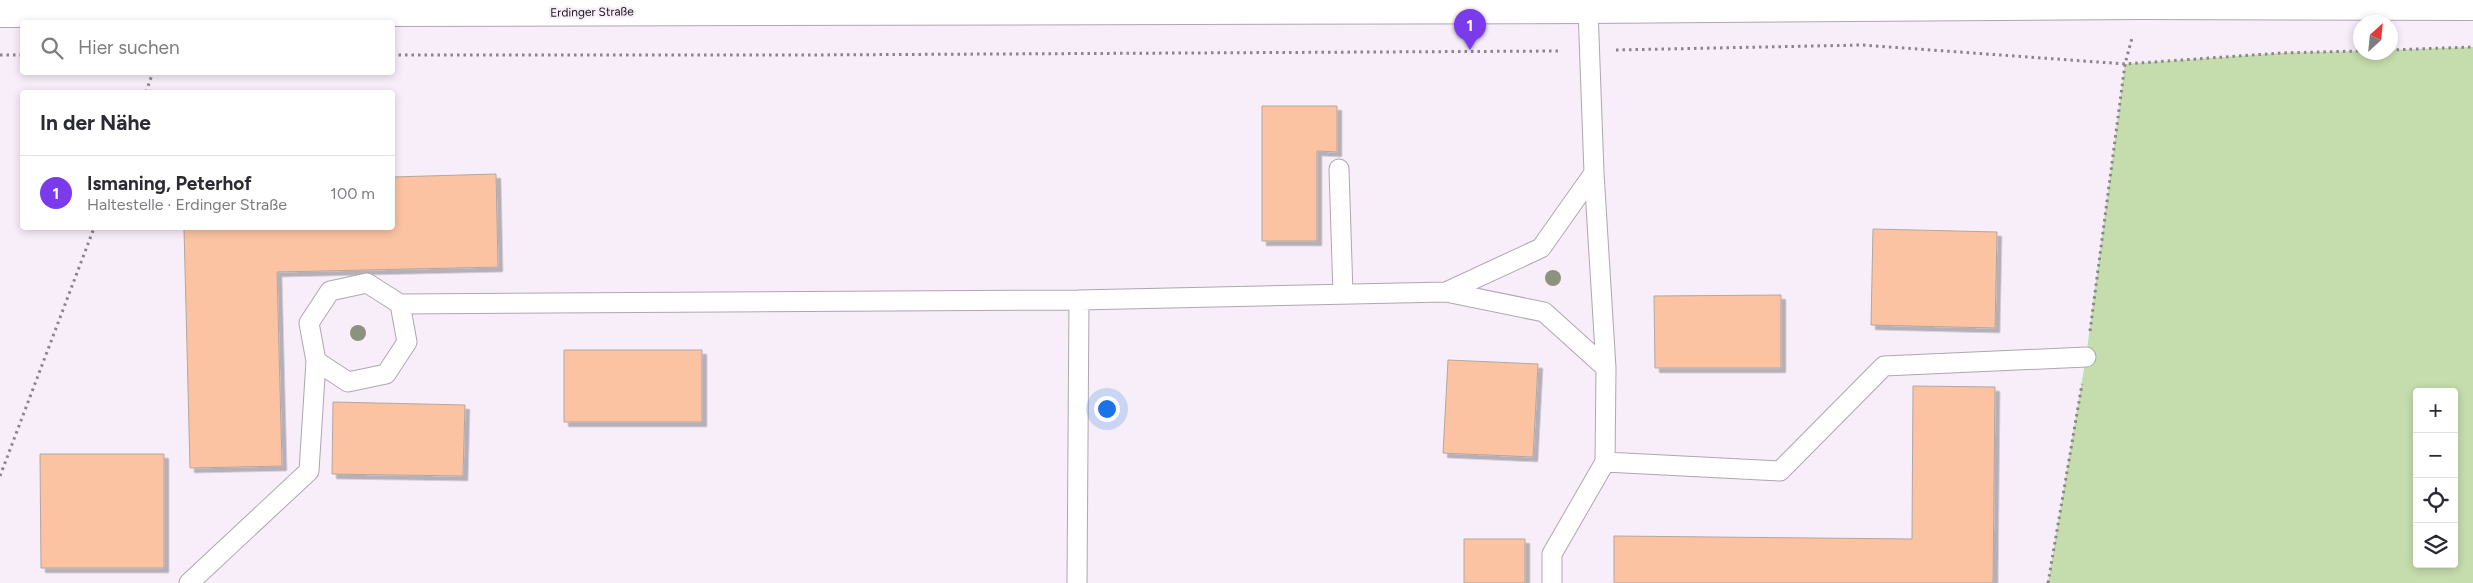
<!DOCTYPE html>
<html lang="de">
<meta charset="utf-8">
<style>
:root{--surface:#fff;--page:#f7f7f7;--text:#2b2b33;--muted:#7c7c81;--line:#e1e1e2;--accent:#7c3aed}
body{margin:0;font-family:Figtree,sans-serif;background:var(--page);color:var(--text)}
.controls{position:absolute;right:15px;bottom:15px;display:grid;overflow:hidden;border-radius:5px;box-shadow:0 2px 8px #0003}
.controls button{width:45px;height:45px;display:grid;place-items:center;padding:0;border:0;border-bottom:1px solid var(--line);background:var(--surface);color:var(--text);font:25px sans-serif}
.compass{position:absolute;left:2353px;top:15px;width:45px;height:45px;border-radius:50%;background:var(--surface);box-shadow:0 2px 8px #0003;rotate:27deg}
.you{position:absolute;left:1106px;top:408px;width:18px;height:18px;margin:-12px;border:4px solid #fff;border-radius:50%;background:#1a73e8;box-shadow:0 0 0 8px #1a73e833}
.badge{display:grid;place-items:center;width:32px;height:32px;border-radius:50%;background:var(--accent);color:#fff;font-size:16px;font-weight:700}
.pin{position:absolute;translate:-50% -41px;filter:drop-shadow(0 1px 2px #0008)}
.pin::after{content:'';position:absolute;top:26px;width:18px;height:15px;background:inherit;clip-path:polygon(0 0,100% 0,50% 100%)}
.list{margin:0;padding:0;list-style:none}
h2{display:flex;justify-content:space-between;align-items:center;height:65px;margin:0;padding:0 20px;font-size:21px}
h2 small{font-size:16px;font-weight:400;color:var(--muted)}
.list li{display:grid;grid-template-columns:32px 1fr auto;gap:15px;align-items:center;box-sizing:border-box;height:75px;padding:0 20px;border-top:1px solid var(--line)}
.list b{display:block;font-size:19px;white-space:nowrap}
.list p{margin:0;font-size:16px;white-space:nowrap;color:var(--muted)}
.list em{font-size:16px;font-style:normal;color:var(--muted)}
.icon{flex:none;width:28px;height:28px;fill:none;stroke:currentColor;stroke-width:2;stroke-linecap:round;stroke-linejoin:round}
.map{position:relative;flex:none;width:2473px;height:583px;overflow:hidden}
.search{position:absolute;background:var(--surface);box-shadow:0 2px 8px #0003;left:20px;top:20px;width:375px;height:55px;display:flex;align-items:center;gap:12px;box-sizing:border-box;padding:0 18px;border-radius:5px;color:var(--muted);font-size:19px}
.panel{position:absolute;background:var(--surface);box-shadow:0 2px 8px #0003;left:20px;top:90px;width:375px;height:140px;border-radius:5px}
.map>svg:first-child{display:block}
.green{fill:#c5dcac;fill-rule:evenodd}
.building{fill:#fbc3a2;stroke:#b3a7a0;filter:url(#shadow)}
.lines{fill:none;stroke-linecap:round;stroke-linejoin:round}
.service-casing{stroke:#afa6b1;stroke-width:21}
.primary-casing{stroke:#afa6b1;stroke-width:30}
.path{stroke:#8a848b;stroke-width:3;stroke-dasharray:2.5 4;stroke-linecap:butt}
.service{stroke:#fff;stroke-width:19}
.primary{stroke:#fff;stroke-width:28}
.tree{fill:#8b927d}
.labels{text-anchor:middle;dominant-baseline:central;stroke-width:4.5;stroke-linejoin:round;paint-order:stroke}
.street-label{font-size:12px;fill:#181519;stroke:#f7eef9}
</style>
<div class="map">
<svg width="2473" height="583" viewBox="0 0 2473 583">
<defs>
<filter id="shadow"><feDropShadow dx="4.5" dy="4.5" stdDeviation="0" flood-color="#0004"/></filter>
</defs>
<rect width="100%" height="100%" fill="#f7eef9"/>
<path class="green" d="M2473,47V583H2048L2086,357L2125,64L2281,53L2360,51V52H2390L2391,50ZM2417,392H2454V564H2417Z"/>
<path class="building" d="M1262,106H1337V152L1317,151V241H1262Z
M496,174L498,267L277,272L282,466L190,468L184,228H392V177Z
M1873,229L1997,232L1995,328L1871,325Z
M1781,295V368H1655L1654,296Z
M564,350H702V422H564Z
M1448,360L1538,364L1533,457L1443,453Z
M1913,386L1995,387L1993,583H1614V536L1912,539Z
M333,402L465,405L463,476L332,474Z
M40,454H164V568H41Z
M1464,539H1525V583H1464Z"/>
<g class="lines">
<g class="service-casing">
<path id="service" d="M1588,9L1594,173L1606,368L1605,462L1780,471L1884,366L2086,357
M1339,169L1343,294
M367,283L400,304L407,342L386,374L348,382L316,361L309,323L330,291Z
M1446,292L1544,312L1606,368
M400,304L1079,300
M189,583L309,471L316,361
M1077,583L1079,300L1446,292L1541,248L1594,173
M1552,583V554L1605,462"/>
</g>
<g class="primary-casing">
<path id="primary" d="M0,13L1588,9L2140,5L2473,6"/>
</g>
<path class="path" d="M1616,50L1862,45L2125,64L2281,53L2360,51
M2390,50L2473,47
M0,55H22
M392,55H806L1562,51
M146,92L153,72
M2090,331L2125,64L2132,38
M0,476L94,228
M2048,583L2082,384"/>
<use href="#service" class="service"/>
<use href="#primary" class="primary"/>
</g>
<g class="tree">
<circle cx="1553" cy="278" r="8"/>
<circle cx="358" cy="333" r="8"/>
</g>
<g class="labels">
<g class="street-label">
<text transform="translate(592 12) rotate(-1)">Erdinger Straße</text>
</g>
</g>
</svg>
<div class="controls">
<button>+</button>
<button>−</button>
<button><svg class="icon" aria-label="locate" viewBox="0 0 24 24"><circle cx="12" cy="12" r="6"/><path d="M12 2v4M12 18v4M2 12h4M18 12h4"/></svg></button>
<button><svg class="icon" aria-label="layers" viewBox="0 0 24 24"><path d="M12 4l9 5-9 5-9-5zM3 14l9 5 9-5"/></svg></button>
</div>
<svg class="compass" viewBox="-18 -18 36 36"><path d="M0-13l5 13h-10z" fill="#e53935"/><path d="M0 13l5-13h-10z" fill="#7c7c81"/></svg>
<div class="you"></div>
<div class="pin badge" style="left:1470px;top:50px">1</div>
<div class="search"><svg class="icon" aria-label="search" viewBox="0 0 24 24"><circle cx="10" cy="10" r="6"/><path d="M15 15l6 6"/></svg>Hier suchen</div>
<section class="panel">
<h2>In der Nähe<small></small></h2>
<ul class="list">
<li><span class="badge">1</span><div><b>Ismaning, Peterhof</b><p>Haltestelle · Erdinger Straße</p></div><em>100 m</em></li>
</ul>
</section>
</div>
